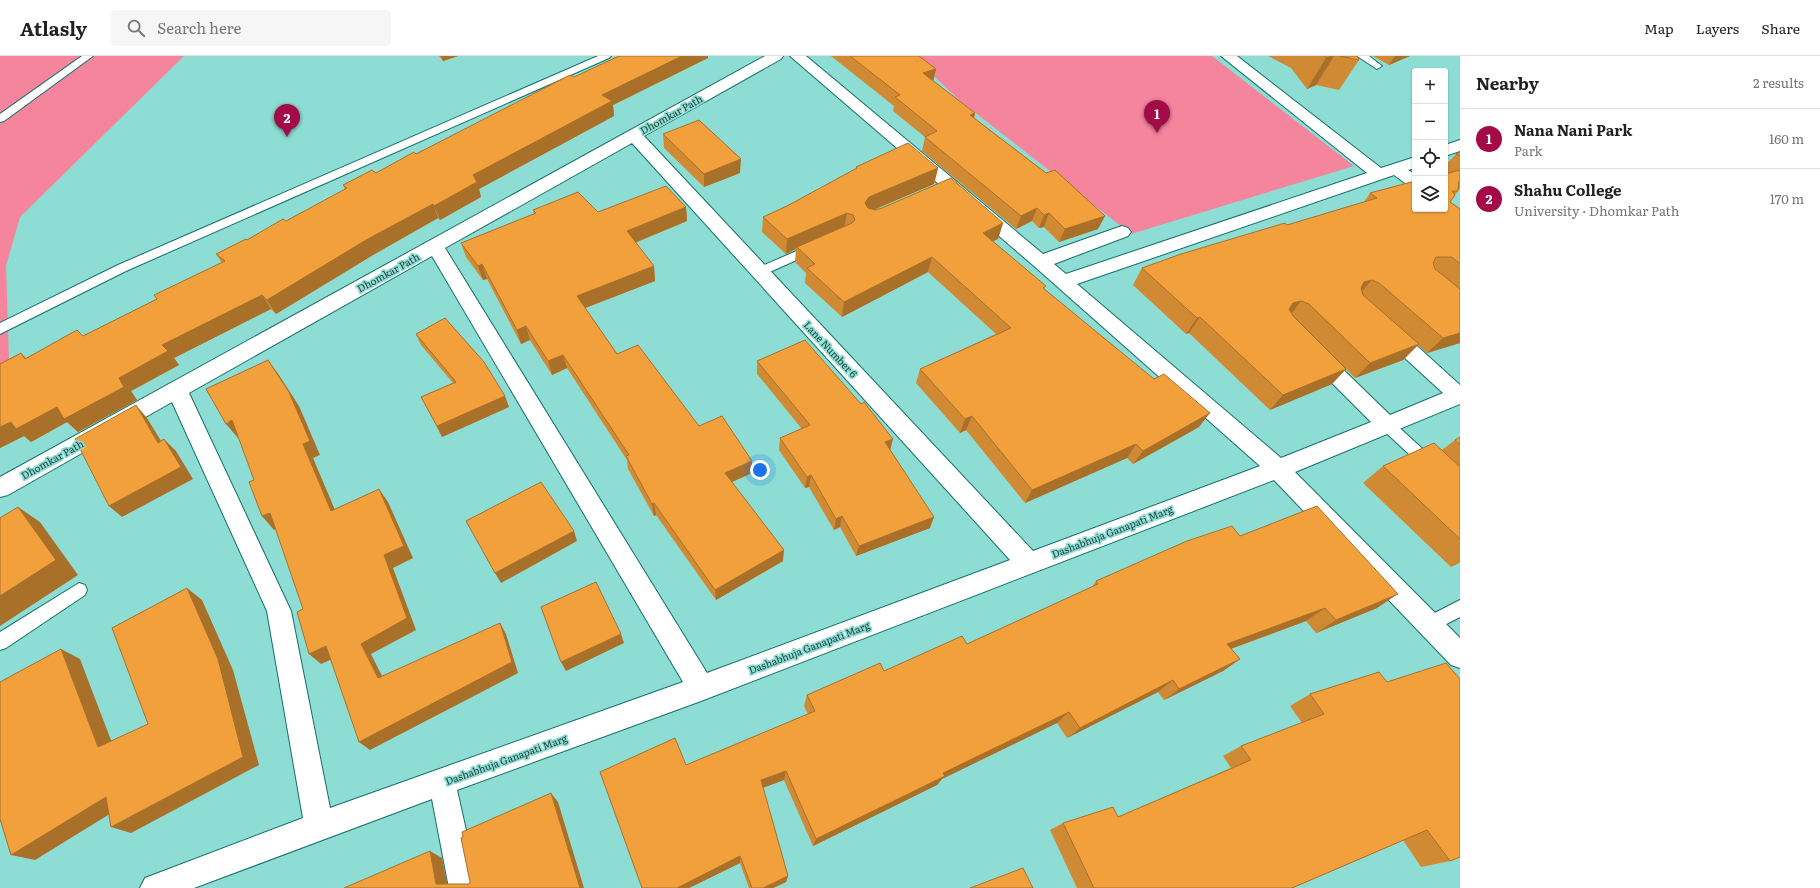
<!DOCTYPE html>
<meta charset="utf-8">
<style>
:root{--surface:#fff;--page:#f6f6f6;--text:#222;--muted:#767676;--line:#e0e0e0;--accent:#a30a47}
body{margin:0;font-family:Literata,serif;background:var(--page);color:var(--text)}
.controls{position:absolute;right:12px;top:12px;display:grid;overflow:hidden;border-radius:4px;box-shadow:0 1px 3px #0004}
.controls button{width:36px;height:36px;display:grid;place-items:center;padding:0;border:0;border-bottom:1px solid var(--line);background:var(--surface);color:var(--text);font:20px sans-serif}
.you{position:absolute;left:760px;top:414px;width:14px;height:14px;margin:-10px;border:3px solid #fff;border-radius:50%;background:#1a73e8;box-shadow:0 0 0 6px #1a73e833}
.badge{display:grid;place-items:center;width:26px;height:26px;border-radius:50%;background:var(--accent);color:#fff;font-size:13px;font-weight:700}
.pin{position:absolute;translate:-50% -33px;filter:drop-shadow(0 1px 2px #0008)}
.pin::after{content:'';position:absolute;top:21px;width:14px;height:12px;background:inherit;clip-path:polygon(0 0,100% 0,50% 100%)}
.list{margin:0;padding:0;list-style:none}
h2{display:flex;justify-content:space-between;align-items:center;height:52px;margin:0;padding:0 16px;font-size:17px}
h2 small{font-size:13px;font-weight:400;color:var(--muted)}
.list li{display:grid;grid-template-columns:26px 1fr auto;gap:12px;align-items:center;box-sizing:border-box;height:60px;padding:0 16px;border-top:1px solid var(--line)}
.list b{display:block;font-size:15px;white-space:nowrap}
.list p{margin:0;font-size:13px;white-space:nowrap;color:var(--muted)}
.list em{font-size:13px;font-style:normal;color:var(--muted)}
.icon{flex:none;width:22px;height:22px;fill:none;stroke:currentColor;stroke-width:2;stroke-linecap:round;stroke-linejoin:round}
.map{position:relative;flex:none;width:1460px;height:832px;overflow:hidden}
header{display:flex;align-items:center;gap:24px;box-sizing:border-box;height:56px;padding:0 20px;background:var(--surface);border-bottom:1px solid var(--line)}
header strong{font-size:19px}
nav{display:flex;gap:22px;margin-inline-start:auto;font-size:14px}
.search{width:280px;height:36px;background:var(--page);display:flex;align-items:center;gap:10px;box-sizing:border-box;padding:0 14px;border-radius:4px;color:var(--muted);font-size:15px}
main{display:flex}
aside{flex:1;background:var(--surface)}
.map>svg:first-child{display:block}
.green{fill:#f4859d}
.lines{fill:none;stroke-linecap:round;stroke-linejoin:round}
.service-casing{stroke:#156f68;stroke-width:2}
.minor-casing{stroke:#156f68;stroke-width:2}
.service{fill:#fff;fill-rule:evenodd}
.minor{fill:#fff;fill-rule:evenodd}
.wall{fill:#d08a34}
.shaded-wall{fill:#a9702a}
.building{fill:#f2a03c;stroke:#a9702a}
.labels{text-anchor:middle;dominant-baseline:central;stroke-width:3.5;stroke-linejoin:round;paint-order:stroke}
.street-label{font-size:10px;fill:#1f413d;stroke:#8dddd4}
</style>
<header>
<strong>Atlasly</strong>
<div class="search"><svg class="icon" aria-label="search" viewBox="0 0 24 24"><circle cx="10" cy="10" r="6"/><path d="M15 15l6 6"/></svg>Search here</div>
<nav><a>Map</a><a>Layers</a><a>Share</a></nav>
</header>
<main>
<div class="map">
<svg width="1460" height="832" viewBox="0 0 1460 832">
<rect width="100%" height="100%" fill="#8dddd4"/>
<path class="green" d="M0,0H184L20,161L6,210L9,305L0,311Z
M913,0H1212L1354,110L1131,178L959,44Z"/>
<g class="lines">
<g class="service-casing">
<path id="service" d="M82,0H93L4,65L0,66V58Z
M598,0H611L609,2L126,215L0,278V267L118,209Z
M1357,0H1369L1382,10L1377,13Z
M815,187L819,188L821,191L819,194L763,219H755L753,216L755,213Z
M1387,363L1392,365L1460,427V442L1455,441L1382,373L1380,369L1382,365Z
M79,527L85,529L87,534L85,539L6,592L0,594V576Z
M1460,544V561L1429,577L1423,575L1421,569L1423,563Z"/>
</g>
<g class="minor-casing">
<path id="minor" d="M765,0H783L781,3L644,80L1033,495L1260,410L1034,210L790,0H806L1043,198L1116,172L1122,170L1128,172L1131,176L1128,180L1054,208L1066,218L1367,117L1221,0H1237L1381,112L1415,101V112L1408,114L1415,118V131L1409,130L1394,119L1077,228L1281,402L1371,366L1311,306L1308,301L1311,296L1318,294L1325,296L1390,359L1443,337L1382,281L1379,276L1382,271L1389,269L1396,271L1460,329V348L1295,416L1460,582V612L1451,609L1274,424L701,645L457,734L479,832H449L432,743L194,832H140L145,822L303,762L267,555L172,346L8,439L0,441V421ZM632,87L1010,504L707,617L445,192ZM432,200L683,626L330,752L291,555L189,337Z
M1460,84V95L1445,100V89Z"/>
</g>
<use href="#service" class="service"/>
<use href="#minor" class="minor"/>
</g>
<path class="wall" d="M439,0H458L443,5Z
M619,0H708V2L613,49L614,60L479,133L481,141L440,164L438,162L373,199L276,258L271,253L174,302L179,309L131,335L137,344L78,376L67,366L31,386L24,380L0,392V308L21,297L26,302L83,280L157,243L222,207L216,198L286,165L345,134L343,129L376,117Z
M831,0H919L936,13L933,25L975,57L974,62L1046,117L1105,160L1098,173L1059,186L1044,171L1039,172L1032,165L1016,173L922,95L925,81L893,55L894,50Z
M1268,0H1357L1359,4L1339,34L1316,29L1307,33L1291,12Z
M1373,0H1410L1389,9Z
M663,78L740,117L704,131L664,92Z
M1460,96V132L1450,146L1460,153V287L1427,297L1418,289L1403,304L1355,322L1346,313L1332,328L1270,354L1189,277L1186,278L1133,229L1142,212L1364,146L1370,137L1446,117H1445V110L1456,98Z
M856,111L938,112L934,128L874,154L1003,167L998,183L992,185L1045,234L1199,371L1133,408L1127,402L1025,447L966,374L960,377L916,327L920,313L996,278L928,216L842,261L805,227L806,217L795,206L796,193L786,198L762,176L763,161L787,150L856,113Z
M686,151L687,165L635,187L654,210L655,225L585,252L617,298L752,417L732,426L783,505L716,544L656,459L654,460L628,413L627,404L567,312L552,319L530,284L521,288L487,223L483,224L466,201L461,187L534,158L533,154L598,156Z
M416,278L509,351L442,381L421,341L453,327L421,289Z
M757,305L890,394L930,472L856,500L840,471L834,474L809,431L805,432L779,394L780,382L802,373L757,318Z
M1460,381V506L1451,511L1363,427L1383,410L1442,394L1455,384Z
M1240,480L1377,552L1316,577L1306,565L1231,593L1240,603L1223,615L1164,644L1158,636L1067,682L1057,667L942,723L937,729L813,790L784,724L763,732L788,820L786,826L773,832H749L740,807L689,832H642L686,709L808,658L804,650L807,639L967,588L1092,531L1096,525Z
M1379,616L1450,805L1421,811L1403,784L1292,832H1077L1050,774L1063,767L1118,761L1231,712L1223,700L1241,690L1302,667L1290,650L1310,638Z"/>
<path class="shaded-wall" d="M441,0H458L443,5Z
M682,0H708V2L613,49L614,60L479,133L481,141L440,164L434,150L473,119L602,39Z
M1332,0H1334L1316,29L1307,33L1326,2Z
M1395,0H1410L1389,9Z
M936,13L933,26L923,17Z
M975,57L972,71L970,59Z
M741,103L740,117L704,131V118Z
M938,112L934,128L866,157L865,147L869,141Z
M433,148L438,162L373,199L276,258L267,244L366,184Z
M686,151L687,165L629,189L627,175Z
M1037,152L1032,165L1016,173L1021,160Z
M847,157L844,173L797,191L796,193L786,198L787,183Z
M1049,157L1044,171L1039,172L1044,159Z
M1105,160L1098,173L1059,186L1065,173Z
M1003,167L998,183L978,192L983,177Z
M932,201L928,216L842,261L844,246Z
M482,208L487,223L483,224L478,210Z
M654,210L655,225L580,254L577,240Z
M1372,224L1357,241L1350,243L1364,226Z
M262,239L271,253L174,302L179,309L131,335L137,344L78,376L67,366L31,386L24,380L0,392V371L11,366L119,322L162,289Z
M1301,245L1288,262L1281,264L1293,247Z
M1200,261L1189,277L1186,278L1197,262Z
M526,270L530,284L521,288L517,274Z
M1460,277V287L1427,297L1443,282Z
M1419,288L1403,304L1355,322L1370,307Z
M563,299L567,312L552,319L548,305Z
M268,304L279,319L299,350L320,399L313,402L341,468L331,455Z
M1346,313L1332,328L1270,354L1283,339Z
M505,340L509,351L442,381L437,370Z
M136,349L147,362L169,398L158,387Z
M1210,357L1199,371L1133,408L1143,395Z
M972,360L966,374L960,377L965,363Z
M232,364L244,379L238,382L226,368Z
M164,383L176,395L193,423L122,461L109,450Z
M893,383L890,395L885,386Z
M1136,388L1127,402L1025,447L1032,434Z
M752,405V417L725,429V417Z
M811,419L809,431L805,432L807,421Z
M379,433L388,446L413,502L393,512L416,574L371,598L388,632L378,622L361,588Z
M654,447L656,459L654,460L652,448Z
M18,451L40,466L78,519L0,570V540Z
M270,457L282,470L274,474L262,460Z
M842,460L840,471L834,474L836,463Z
M934,461L930,472L856,500L859,490Z
M574,475L577,485L501,527L495,517Z
M784,494L783,505L716,544L715,534Z
M1460,505V506L1451,511Z
M187,532L202,544L233,614L259,709L131,777L111,771L243,701Z
M1398,538L1377,552L1316,577L1336,564Z
M1325,552L1306,565L1211,600L1227,588Z
M500,567L506,578L518,617L370,694L359,686Z
M621,578L624,587L566,615L561,606Z
M326,590L337,601L321,608L309,598Z
M61,593L80,603L117,700L98,691Z
M1240,603L1223,615L1164,644L1179,633Z
M1173,624L1158,636L1067,682L1080,672Z
M1069,656L1057,667L942,723L937,729L813,790L816,783L943,717Z
M786,715L784,724L759,733L761,724Z
M551,737L558,746L584,832H580Z
M106,741L126,748L35,804L11,799Z
M430,795L442,802L448,832L436,828Z
M740,800V807L689,832H677Z
M788,820L786,826L773,832H763Z"/>
<path class="building" d="M619,0H682L602,39L612,45L473,119L477,126L434,150L433,148L366,184L267,244L262,239L162,289L168,295L119,322L124,331L64,363L57,351L16,373L11,366L0,371V308L21,297L25,303L77,274L83,280L157,243L154,239L225,205L216,198L246,183L247,184L283,163L286,165L347,132L343,129L372,114L376,117L414,96L416,98L570,19L574,21Z
M850,0H919L936,13L923,17L975,57L970,59L1046,117L1055,114L1105,160L1065,173L1049,157L1044,159L1037,152L1021,160L925,81L937,75L895,41L900,39Z
M1324,0H1332L1326,2Z
M1340,0H1357L1359,4Z
M699,64L741,103L704,118L663,78Z
M908,87L938,112L869,141L865,147L868,152L875,154L882,152L951,122L1003,167L983,177L1046,230L1043,232L1154,323L1164,318L1210,357L1143,395L1136,388L1032,434L972,360L965,363L920,313L1011,272L932,201L844,246L807,212L815,208L797,191L852,167L855,164L853,159L847,157L787,183L763,161L787,150L857,112L856,111Z
M1460,96V100L1456,98Z
M1460,114V125H1459L1458,135H1452L1455,139L1450,146L1460,153V208L1452,201H1436L1433,207L1435,213L1460,233V277L1443,282L1379,227L1372,224L1364,226L1361,232L1363,239L1419,288L1370,307L1309,248L1301,245L1293,247L1289,253L1293,260L1346,313L1283,339L1200,261L1197,262L1142,212L1181,198L1285,167L1287,169L1377,142L1370,137L1415,125V153H1445V118Z
M666,130L686,151L627,175L654,210L577,240L617,298L638,289L699,370L722,360L752,405L725,417L784,494L715,534L654,447L652,448L626,400L629,399L563,299L548,305L526,270L517,274L482,208L478,210L461,187L536,157L533,154L578,136L598,156Z
M445,262L484,306L505,340L437,370L421,341L456,326L416,278Z
M805,284L861,348L864,346L893,383L885,386L934,461L859,490L842,460L836,463L811,419L807,421L780,382L810,369L757,305Z
M268,304L289,336L310,385L303,388L331,455L379,433L404,490L384,499L407,562L361,588L378,622L500,567L512,606L359,686L326,590L309,598L297,556L303,553L270,457L262,460L249,426L254,424L232,364L226,368L206,333Z
M136,349L158,387L164,383L181,411L109,450L75,383Z
M1460,381V389L1455,384Z
M1434,387L1460,411V483L1383,410Z
M541,426L574,475L495,517L466,465Z
M1317,450L1398,538L1336,564L1325,552L1227,588L1240,603L1179,633L1173,624L1080,672L1069,656L943,717L945,720L816,783L786,715L761,724L788,820L763,832H752L740,800L677,832H642L600,716L675,682L686,709L815,655L807,639L880,607L884,615L962,580L967,588L1098,528L1096,525L1187,485L1232,470L1240,480Z
M18,451L56,504L0,540V462Z
M596,526L621,578L561,606L541,551Z
M187,532L218,603L243,701L111,771L106,741L11,799L0,763V626L61,593L98,691L148,668L112,572Z
M1446,607L1460,623V801L1450,805L1427,774L1292,832H1094L1063,767L1113,751L1118,761L1251,704L1241,690L1324,658L1310,638L1379,616L1387,626Z
M551,737L580,832H344L430,795L436,828H469L470,826L461,782L463,781L462,776Z
M1023,812L1033,832H970Z"/>
<g class="labels">
<g class="street-label">
<text transform="translate(671 58) rotate(-29)">Dhomkar Path</text>
<text transform="translate(388 216) rotate(-29)">Dhomkar Path</text>
<text transform="translate(831 293) rotate(47)">Lane Number 6</text>
<text transform="translate(52 403) rotate(-29)">Dhomkar Path</text>
<text transform="translate(1112 475) rotate(-21)">Dashabhuja Ganapati Marg</text>
<text transform="translate(809 591) rotate(-21)">Dashabhuja Ganapati Marg</text>
<text transform="translate(506 703) rotate(-20)">Dashabhuja Ganapati Marg</text>
</g>
</g>
</svg>
<div class="controls">
<button>+</button>
<button>−</button>
<button><svg class="icon" aria-label="locate" viewBox="0 0 24 24"><circle cx="12" cy="12" r="6"/><path d="M12 2v4M12 18v4M2 12h4M18 12h4"/></svg></button>
<button><svg class="icon" aria-label="layers" viewBox="0 0 24 24"><path d="M12 4l9 5-9 5-9-5zM3 14l9 5 9-5"/></svg></button>
</div>
<div class="you"></div>
<div class="pin badge" style="left:1157px;top:77px">1</div>
<div class="pin badge" style="left:287px;top:81px">2</div>
</div>
<aside>
<h2>Nearby<small>2 results</small></h2>
<ul class="list">
<li><span class="badge">1</span><div><b>Nana Nani Park</b><p>Park</p></div><em>160 m</em></li>
<li><span class="badge">2</span><div><b>Shahu College</b><p>University · Dhomkar Path</p></div><em>170 m</em></li>
</ul>
</aside>
</main>
